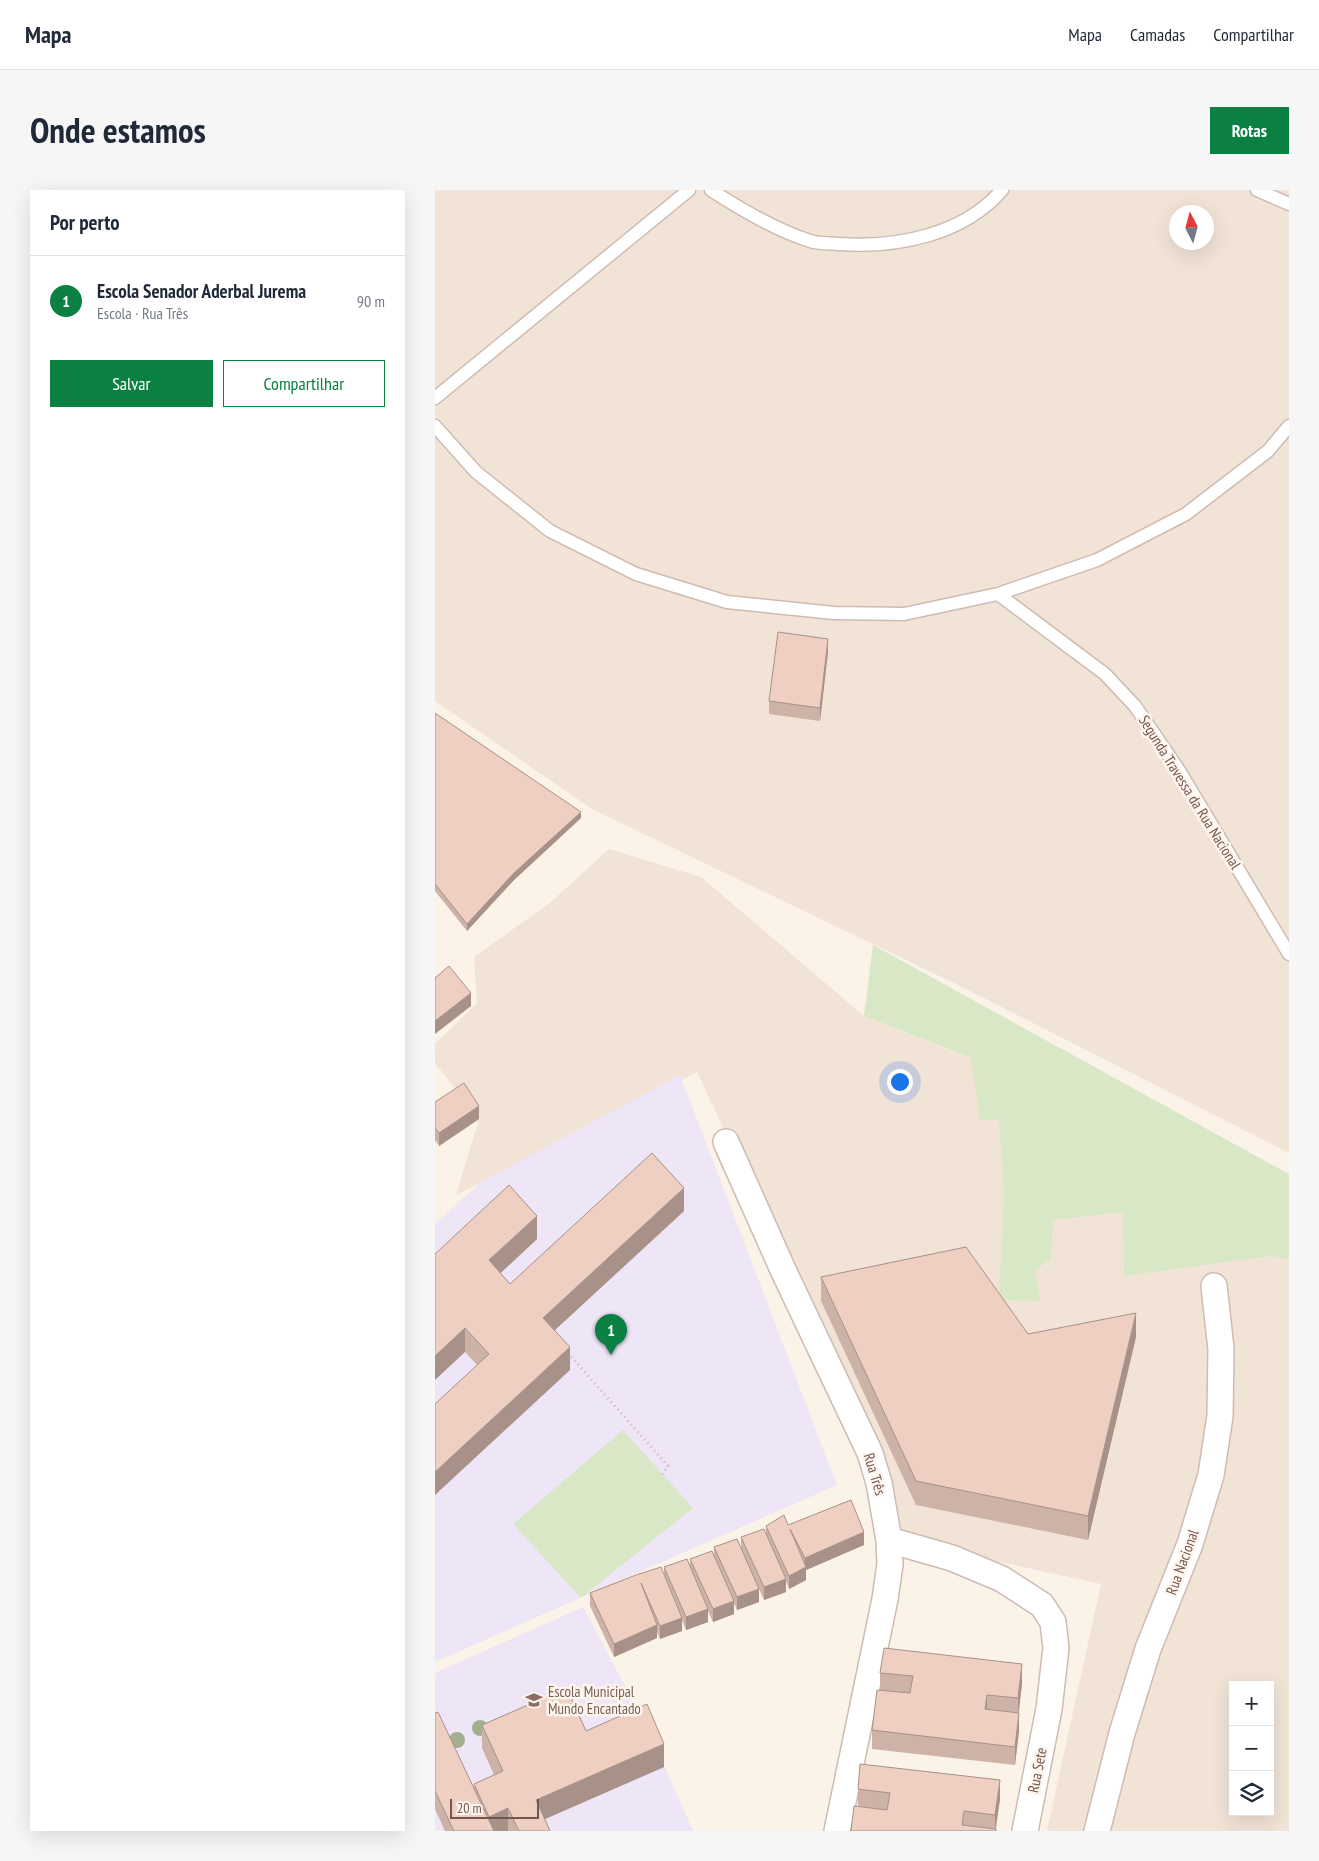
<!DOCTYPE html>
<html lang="pt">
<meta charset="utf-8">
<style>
:root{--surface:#fff;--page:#f6f6f7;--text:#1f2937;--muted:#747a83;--line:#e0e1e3;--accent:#0b8043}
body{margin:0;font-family:"PT Sans Narrow",sans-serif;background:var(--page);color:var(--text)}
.controls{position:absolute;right:15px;bottom:15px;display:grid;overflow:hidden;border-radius:0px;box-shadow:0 5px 20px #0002}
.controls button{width:45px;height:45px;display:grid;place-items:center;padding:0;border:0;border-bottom:1px solid var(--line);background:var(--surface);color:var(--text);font:25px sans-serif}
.compass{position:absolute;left:734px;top:15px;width:45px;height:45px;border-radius:50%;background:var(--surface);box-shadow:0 5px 20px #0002;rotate:354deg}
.scale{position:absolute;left:15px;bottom:12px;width:89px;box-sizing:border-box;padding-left:5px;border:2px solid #73574e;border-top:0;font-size:14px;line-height:18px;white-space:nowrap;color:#73574e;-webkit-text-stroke:4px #fef6ee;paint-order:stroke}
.you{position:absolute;left:464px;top:891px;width:18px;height:18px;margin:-12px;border:4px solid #fff;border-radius:50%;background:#1a73e8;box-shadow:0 0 0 8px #1a73e833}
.badge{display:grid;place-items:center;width:32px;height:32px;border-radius:50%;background:var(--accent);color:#fff;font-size:16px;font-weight:700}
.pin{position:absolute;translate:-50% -41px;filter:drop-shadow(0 1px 2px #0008)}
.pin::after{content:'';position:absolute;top:26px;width:18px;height:15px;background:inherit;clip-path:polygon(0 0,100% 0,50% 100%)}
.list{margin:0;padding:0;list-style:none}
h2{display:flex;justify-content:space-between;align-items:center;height:65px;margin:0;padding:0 20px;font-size:21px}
h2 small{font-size:16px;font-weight:400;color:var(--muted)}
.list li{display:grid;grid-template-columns:32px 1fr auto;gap:15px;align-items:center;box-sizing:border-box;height:90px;padding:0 20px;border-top:1px solid var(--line)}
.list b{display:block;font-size:19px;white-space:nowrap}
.list p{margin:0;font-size:16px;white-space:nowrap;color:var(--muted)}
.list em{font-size:16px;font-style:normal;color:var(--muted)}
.actions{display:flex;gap:10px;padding:15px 20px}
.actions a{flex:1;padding:11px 0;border:1px solid var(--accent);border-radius:0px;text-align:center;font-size:18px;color:var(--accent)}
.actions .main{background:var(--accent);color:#fff}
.icon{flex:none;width:28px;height:28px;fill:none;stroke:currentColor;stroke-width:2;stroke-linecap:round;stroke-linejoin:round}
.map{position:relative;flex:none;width:854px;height:1641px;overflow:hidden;border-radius:0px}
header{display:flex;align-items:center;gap:30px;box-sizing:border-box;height:70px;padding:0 25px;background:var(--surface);border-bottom:1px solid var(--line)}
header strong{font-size:24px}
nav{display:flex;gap:28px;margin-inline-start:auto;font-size:18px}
.intro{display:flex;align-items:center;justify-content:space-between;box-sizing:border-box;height:120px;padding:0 30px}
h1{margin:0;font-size:35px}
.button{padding:12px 22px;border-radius:0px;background:var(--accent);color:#fff;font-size:18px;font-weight:700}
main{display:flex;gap:30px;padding:0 30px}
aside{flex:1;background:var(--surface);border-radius:0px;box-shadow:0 5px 20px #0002}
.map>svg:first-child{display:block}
.residential{fill:#f2e3d7;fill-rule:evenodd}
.education{fill:#eee5f7}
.green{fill:#d8e8c7}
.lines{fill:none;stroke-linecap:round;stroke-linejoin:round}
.lane-casing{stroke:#cebbb2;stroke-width:15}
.street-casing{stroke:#cebbb2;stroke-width:28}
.path{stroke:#d3b2a5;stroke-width:3;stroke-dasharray:1 4;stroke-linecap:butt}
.lane{stroke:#fff;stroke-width:12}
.street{stroke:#fff;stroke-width:25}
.tree{fill:#a3af8f}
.wall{fill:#cdb2a7}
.shaded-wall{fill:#a79188}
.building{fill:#eecfc2;stroke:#a79188}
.labels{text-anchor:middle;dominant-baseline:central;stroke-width:5;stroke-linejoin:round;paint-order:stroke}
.street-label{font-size:15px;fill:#73574e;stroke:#fef6ee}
.education-label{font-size:15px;fill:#785e54;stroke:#fef6ee;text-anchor:start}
</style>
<header>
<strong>Mapa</strong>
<nav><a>Mapa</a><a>Camadas</a><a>Compartilhar</a></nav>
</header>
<div class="intro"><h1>Onde estamos</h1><a class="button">Rotas</a></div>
<main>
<aside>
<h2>Por perto<small></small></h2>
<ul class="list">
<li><span class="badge">1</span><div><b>Escola Senador Aderbal Jurema</b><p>Escola · Rua Três</p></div><em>90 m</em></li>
</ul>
<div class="actions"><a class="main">Salvar</a><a>Compartilhar</a></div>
</aside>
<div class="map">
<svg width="854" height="1641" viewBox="0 0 854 1641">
<rect width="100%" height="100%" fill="#fbf2e8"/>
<path class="residential" d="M0,0H854V963L523,795L157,619L0,511ZM742,22H772V52H742Z
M174,659L266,687L429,826L854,995V1641H612L666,1394L455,1348L442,1321L342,1052L262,882L21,1005L44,929L0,873V854L42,813L39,767L115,713ZM798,1495H835V1622H798Z"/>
<path class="education" d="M245,885L402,1295L0,1472V1034L46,992Z
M148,1417L212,1537L258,1641H0V1483Z"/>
<path class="green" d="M438,755L854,984V1069L835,1066L689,1086L688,1022L618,1030L616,1068L600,1081L606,1111L564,1110L569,1002L564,929L545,931L536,868L429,826Z
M188,1240L258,1318L146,1408L78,1334Z"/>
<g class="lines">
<g class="lane-casing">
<path id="lane" d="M276,0C308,21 339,39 375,51C384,54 396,53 405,54C462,58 528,45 567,0
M822,0L854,14
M0,208L254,0
M0,236L41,282L115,341L201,384L292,412L399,423L469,424L563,404L662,370L751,324L833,261L854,236
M563,404L670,484L700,516L745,582L854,764"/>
</g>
<g class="street-casing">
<path id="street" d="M291,952L349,1082L435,1263L444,1293L454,1350L455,1374L450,1409L402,1641
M454,1350L517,1368L567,1389L607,1415L618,1432L621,1458L614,1519L590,1641
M662,1641L687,1543L713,1459L755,1354L776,1285L785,1226L786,1159L779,1096"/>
</g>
<path class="path" d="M133,1163L233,1276L227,1284"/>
<use href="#lane" class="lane"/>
<use href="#street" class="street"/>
</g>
<g class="tree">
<circle cx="45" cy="1538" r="8"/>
<circle cx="22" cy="1550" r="8"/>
</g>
<path class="wall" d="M393,462L385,531L334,524V511Z
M0,523L146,628L79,690L32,741L0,701Z
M0,912L44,929L4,956L0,950Z
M249,1021L120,1140L135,1180L42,1175L30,1162L0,1064L102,1049L65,1083L75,1094Z
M386,1087L593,1144L701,1147L653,1350L481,1315L386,1111Z
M353,1335L429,1355L371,1380V1390L354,1399L351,1391V1402L329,1410L319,1388L324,1412L302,1420L299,1413V1424L278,1432L273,1421V1432L251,1440L247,1430V1441L225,1449L222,1442V1448L179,1467L155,1416V1403L229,1384V1377L255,1376V1369L279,1364V1357H306V1347L331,1343V1336Z
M445,1483L587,1493L584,1522V1541L580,1575L437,1559V1540L445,1500Z
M0,1523L39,1598V1594L59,1585L47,1558V1535L151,1541L229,1577L110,1629L115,1641H10L0,1619Z
M423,1599L565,1609L561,1639V1641L423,1616Z"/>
<path class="shaded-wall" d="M393,449V462L385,531V518Z
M146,622V628L79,690L32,741V734L79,683Z
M36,803V816L0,844V831Z
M44,916V929L4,956V943Z
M249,998V1021L108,1151V1128Z
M102,1026V1049L54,1094V1070Z
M701,1123V1147L653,1350V1326Z
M30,1138V1162L0,1190V1166Z
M135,1157V1180L0,1305V1282Z
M429,1342V1355L371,1380V1390L354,1399V1386L370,1377V1368Z
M351,1389V1402L329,1410V1397Z
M324,1399V1412L302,1420V1407Z
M299,1411V1424L278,1432V1419Z
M273,1419V1432L251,1440V1427Z
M247,1428V1441L225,1449V1436Z
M222,1435V1448L179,1467V1454Z
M587,1474V1493L583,1527V1508Z
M552,1505V1523L550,1519Z
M584,1523V1541L580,1575V1557Z
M229,1554V1577L101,1633V1610Z
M565,1590V1609L560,1641V1625Z
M73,1618V1641H54V1627Z"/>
<path class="building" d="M343,442L393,449L385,518L334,511Z
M0,523L146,622L79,683L32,734L0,694Z
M14,776L36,803L0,831V788Z
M29,893L44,916L4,943L0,938V912Z
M217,963L249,998L108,1128L135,1157L0,1282V1214L54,1164L30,1138L0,1166V1064L74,995L102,1026L54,1070L75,1094Z
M531,1057L593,1144L701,1123L653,1326L481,1291L386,1087Z
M416,1310L429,1342L370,1368L355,1339L371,1377L354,1386L331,1336L349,1325L353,1335Z
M329,1339L351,1389L329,1397L306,1347Z
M302,1349L324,1399L302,1407L279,1357Z
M277,1361L299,1411L278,1419L255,1369Z
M252,1369L273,1419L251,1427L229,1377Z
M226,1377L247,1428L225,1436L206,1393L222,1435L179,1454L155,1403L201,1385Z
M449,1458L587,1474L583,1508L552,1505L550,1519L584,1523L580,1557L437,1540L442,1500L475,1503L478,1486L445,1483Z
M132,1498L151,1541L212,1514L229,1554L101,1610L115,1641H84L73,1618L54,1627L39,1594L68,1581L47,1535Z
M3,1522L59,1641H19L0,1601V1523Z
M425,1574L565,1590L560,1625L529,1621L527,1635L561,1639V1641H416L419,1616L452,1620L455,1603L423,1599Z"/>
<defs>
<g id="school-bare" transform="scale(1.35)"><path d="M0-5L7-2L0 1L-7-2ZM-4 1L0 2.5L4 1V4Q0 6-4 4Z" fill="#8d6e63" stroke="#fef6ee" stroke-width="2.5" paint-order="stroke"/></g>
</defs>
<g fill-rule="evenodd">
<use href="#school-bare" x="99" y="1510"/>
</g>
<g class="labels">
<g class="street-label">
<text transform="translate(755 602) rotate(58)">Segunda Travessa da Rua Nacional</text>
<text transform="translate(440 1284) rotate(73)">Rua Três</text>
<text transform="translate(747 1372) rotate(-70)">Rua Nacional</text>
<text transform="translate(602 1580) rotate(-79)">Rua Sete</text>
</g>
<g class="education-label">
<text x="113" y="1501">Escola Municipal<tspan x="113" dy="17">Mundo Encantado</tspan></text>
</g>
</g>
</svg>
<div class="controls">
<button>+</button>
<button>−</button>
<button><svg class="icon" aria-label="layers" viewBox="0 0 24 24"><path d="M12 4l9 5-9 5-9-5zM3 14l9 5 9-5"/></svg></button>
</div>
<svg class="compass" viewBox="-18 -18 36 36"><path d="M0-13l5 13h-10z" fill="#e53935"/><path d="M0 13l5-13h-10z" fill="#747a83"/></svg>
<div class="scale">20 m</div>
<div class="you"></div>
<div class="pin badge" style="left:176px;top:1165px">1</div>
</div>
</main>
